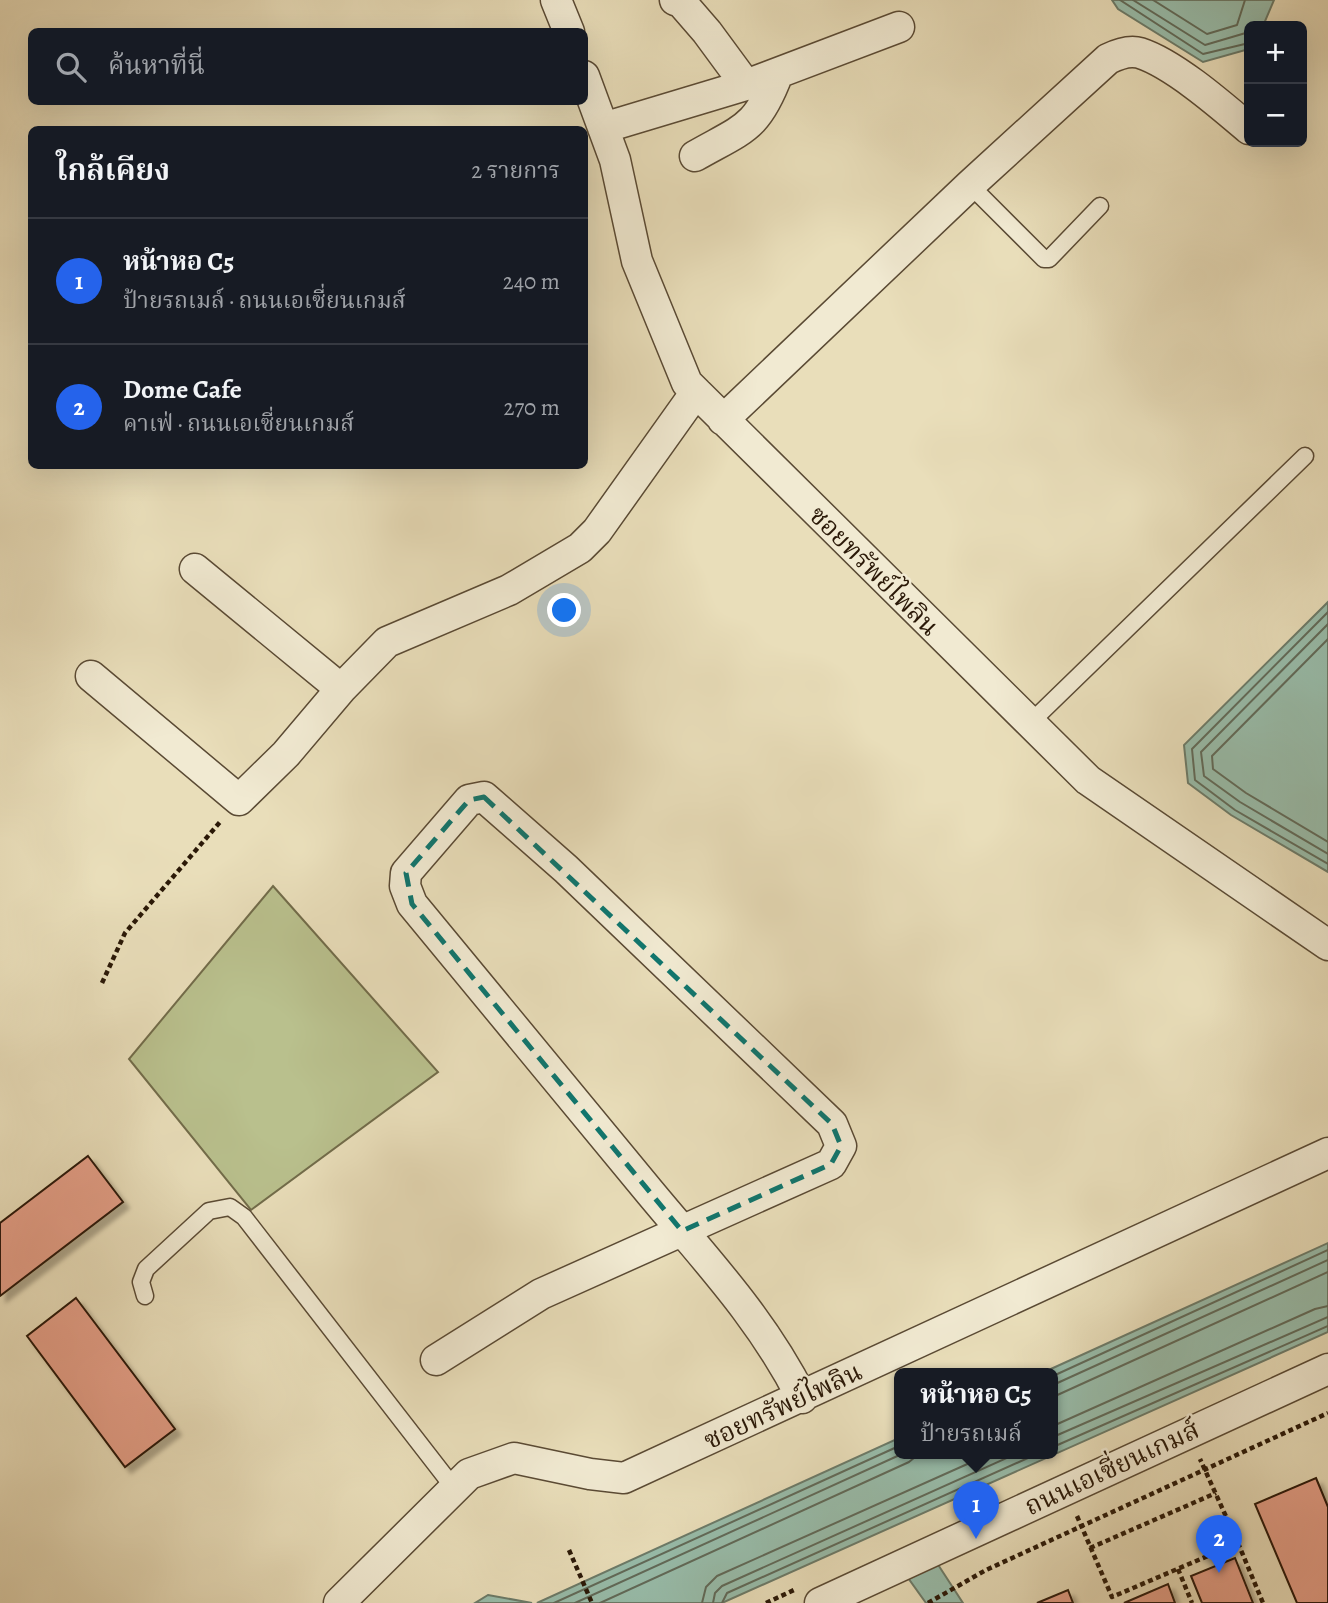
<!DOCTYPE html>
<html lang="th">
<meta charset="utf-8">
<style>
:root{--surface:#171b24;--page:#20242c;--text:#f1f3f6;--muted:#9ea1a6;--line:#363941;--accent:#2563eb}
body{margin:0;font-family:Alegreya,"Noto Serif Thai",serif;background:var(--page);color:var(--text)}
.controls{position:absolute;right:21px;top:21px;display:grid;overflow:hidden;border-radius:10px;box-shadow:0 7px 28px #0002}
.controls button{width:63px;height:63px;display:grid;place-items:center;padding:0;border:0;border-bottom:2px solid var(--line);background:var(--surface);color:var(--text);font:35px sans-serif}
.you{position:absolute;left:565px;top:611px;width:24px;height:24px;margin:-18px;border:5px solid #fff;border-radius:50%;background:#1a73e8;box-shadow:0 0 0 10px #1a73e833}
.badge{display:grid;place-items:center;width:46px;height:46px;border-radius:50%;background:var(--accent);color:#fff;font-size:23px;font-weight:700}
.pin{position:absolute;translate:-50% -58px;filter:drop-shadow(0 2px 4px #0008)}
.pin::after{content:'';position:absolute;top:37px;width:24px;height:21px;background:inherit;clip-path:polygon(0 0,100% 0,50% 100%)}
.popup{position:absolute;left:894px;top:1368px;width:164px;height:91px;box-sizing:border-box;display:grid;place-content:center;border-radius:10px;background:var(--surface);filter:drop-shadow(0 2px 5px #0005);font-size:23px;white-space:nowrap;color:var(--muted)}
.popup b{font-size:26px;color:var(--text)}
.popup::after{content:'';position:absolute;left:50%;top:100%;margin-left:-14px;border:14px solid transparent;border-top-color:var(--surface)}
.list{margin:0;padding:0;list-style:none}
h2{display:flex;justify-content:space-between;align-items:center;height:91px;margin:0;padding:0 28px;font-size:30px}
h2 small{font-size:23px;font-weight:400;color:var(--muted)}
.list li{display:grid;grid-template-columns:46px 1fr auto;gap:21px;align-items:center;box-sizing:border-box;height:126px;padding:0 28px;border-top:2px solid var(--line)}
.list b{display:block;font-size:26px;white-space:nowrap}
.list p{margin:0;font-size:23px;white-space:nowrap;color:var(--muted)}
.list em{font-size:23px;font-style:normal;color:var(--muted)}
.icon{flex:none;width:38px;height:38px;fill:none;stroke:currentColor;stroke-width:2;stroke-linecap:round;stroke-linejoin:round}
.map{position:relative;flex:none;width:1328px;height:1603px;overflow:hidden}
.search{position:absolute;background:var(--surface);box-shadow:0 7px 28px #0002;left:28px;top:28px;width:560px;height:77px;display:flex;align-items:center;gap:18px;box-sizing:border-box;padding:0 24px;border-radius:10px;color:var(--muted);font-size:26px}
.panel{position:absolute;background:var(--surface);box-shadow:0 7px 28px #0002;left:28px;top:126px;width:560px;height:343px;border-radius:10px}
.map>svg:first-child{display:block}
.green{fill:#b9c08d;stroke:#726c4a;stroke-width:2}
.water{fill:#98bdab;stroke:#6c7b69;stroke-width:2}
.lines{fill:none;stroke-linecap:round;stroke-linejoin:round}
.shore{stroke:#616a59;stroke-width:2}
.building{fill:#e59f88;stroke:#2a1807;stroke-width:2;filter:url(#shadow)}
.service-casing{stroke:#5a4a34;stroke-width:19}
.minor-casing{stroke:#5a4a34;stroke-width:33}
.path{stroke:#2a1807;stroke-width:4.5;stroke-dasharray:5 3.5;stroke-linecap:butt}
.service{stroke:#f1ead2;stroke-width:16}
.minor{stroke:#f1ead2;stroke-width:30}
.marked{fill:none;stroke:#0f766e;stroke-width:5;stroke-dasharray:14 9;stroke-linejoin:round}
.labels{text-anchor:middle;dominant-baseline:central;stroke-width:5;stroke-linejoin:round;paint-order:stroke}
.street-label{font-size:26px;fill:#2a1807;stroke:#f1ead2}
</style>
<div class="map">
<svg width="1328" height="1603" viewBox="0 0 1328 1603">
<defs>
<filter id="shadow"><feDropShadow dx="6" dy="6" stdDeviation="2" flood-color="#0004"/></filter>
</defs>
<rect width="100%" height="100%" fill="#e9deba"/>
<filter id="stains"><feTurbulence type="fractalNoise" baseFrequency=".00286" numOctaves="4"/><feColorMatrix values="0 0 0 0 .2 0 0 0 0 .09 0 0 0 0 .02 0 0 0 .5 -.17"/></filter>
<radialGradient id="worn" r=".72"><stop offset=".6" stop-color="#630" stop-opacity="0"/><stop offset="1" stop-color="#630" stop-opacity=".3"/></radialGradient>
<path class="green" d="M273,886L438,1072L251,1210L129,1059Z"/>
<path class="water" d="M1112,0H1274L1263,26H1249V49L1203,62L1118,9Z
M1328,602V872L1231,815L1188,783L1184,745Z
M1328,1243V1332L722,1603H537L899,1438V1453H1053V1373H1042Z
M935,1560L963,1603H926L906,1575Z
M488,1595L532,1603H475Z"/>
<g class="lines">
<path class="shore" d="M1120,0L1203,54L1249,43
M1133,0L1205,45L1249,32
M1153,0L1207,34L1237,25L1245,0
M1328,612L1192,749L1195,780L1235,810L1328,864
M1328,624L1201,752L1204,776L1240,802L1328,854
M1328,639L1212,756L1213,769L1246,793L1328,842
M1053,1376L1328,1250
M1053,1385L1328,1260
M1053,1397L1328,1272
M1053,1426L1315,1309L1328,1306
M1053,1437L1328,1317
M1053,1447L1328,1326
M554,1603L899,1446
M575,1603L904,1453
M600,1603L909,1462L920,1453
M702,1603L706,1587L717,1576L992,1453
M713,1603L715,1593L722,1586L1018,1453
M722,1603L727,1593L1039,1453"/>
</g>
<path class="building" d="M88,1156L123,1202L0,1296V1223Z
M76,1298L175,1429L125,1467L27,1336Z
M1316,1478L1328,1507V1603H1297L1255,1504Z
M1235,1558L1253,1603H1202L1191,1576Z
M1168,1584L1175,1603H1124Z
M1068,1590L1073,1603H1037Z"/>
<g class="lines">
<g class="service-casing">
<path id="service" d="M970,185L1044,259H1049L1100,206
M1030,723L1305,456
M145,1296L141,1282L146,1269L209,1211L230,1207L244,1217L454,1488"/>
</g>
<g class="minor-casing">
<path id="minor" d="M556,0L569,32
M675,0L681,2L707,32L746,85
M584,76L615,160L637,261L687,383L1088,780L1328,945
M603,128L746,85L899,27
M695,156C744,128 757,129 778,73
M723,420L970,185L1108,59C1118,54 1130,50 1140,53C1174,64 1222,106 1249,129
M195,569L341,689
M91,676L239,800L286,754L341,689L387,642L509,590L580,548L597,531L696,392
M436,1360L541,1294L831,1164L841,1146L832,1124L566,869L484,797L469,800L406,873L405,886L412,904C491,1000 570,1095 648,1190C706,1260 761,1317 802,1398
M339,1603L469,1474L514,1458L590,1474L624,1478L1328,1153
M820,1603L1328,1369"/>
</g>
<path class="path" d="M102,983L125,933L220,822
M1077,1516L1112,1597L1238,1543L1200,1459
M1238,1543L1263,1603
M1090,1548L1216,1493
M569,1550L592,1603
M1178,1569L1192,1603
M766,1603L794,1590
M928,1603L986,1570L1328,1413"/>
<use href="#service" class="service"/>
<use href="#minor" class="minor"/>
</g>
<path class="marked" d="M484,797L832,1124L841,1146L831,1164L682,1231L412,904L406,873L469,800Z"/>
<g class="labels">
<g class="street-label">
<text transform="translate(874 571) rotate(45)">ซอยทรัพย์ไพลิน</text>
<text transform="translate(783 1406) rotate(-25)">ซอยทรัพย์ไพลิน</text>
<text transform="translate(1112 1468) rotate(-25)">ถนนเอเซี่ยนเกมส์</text>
</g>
</g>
<rect width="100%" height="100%" filter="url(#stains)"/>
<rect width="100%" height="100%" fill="url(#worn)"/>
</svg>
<div class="controls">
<button>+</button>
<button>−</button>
</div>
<div class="you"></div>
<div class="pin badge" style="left:976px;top:1539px">1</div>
<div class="popup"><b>หน้าหอ C5</b>ป้ายรถเมล์</div>
<div class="pin badge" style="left:1219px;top:1573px">2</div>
<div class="search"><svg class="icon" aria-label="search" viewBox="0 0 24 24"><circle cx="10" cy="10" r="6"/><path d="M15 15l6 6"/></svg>ค้นหาที่นี่</div>
<section class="panel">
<h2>ใกล้เคียง<small>2 รายการ</small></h2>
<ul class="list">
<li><span class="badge">1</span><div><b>หน้าหอ C5</b><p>ป้ายรถเมล์ · ถนนเอเซี่ยนเกมส์</p></div><em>240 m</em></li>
<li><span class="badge">2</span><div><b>Dome Cafe</b><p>คาเฟ่ · ถนนเอเซี่ยนเกมส์</p></div><em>270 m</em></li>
</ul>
</section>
</div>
